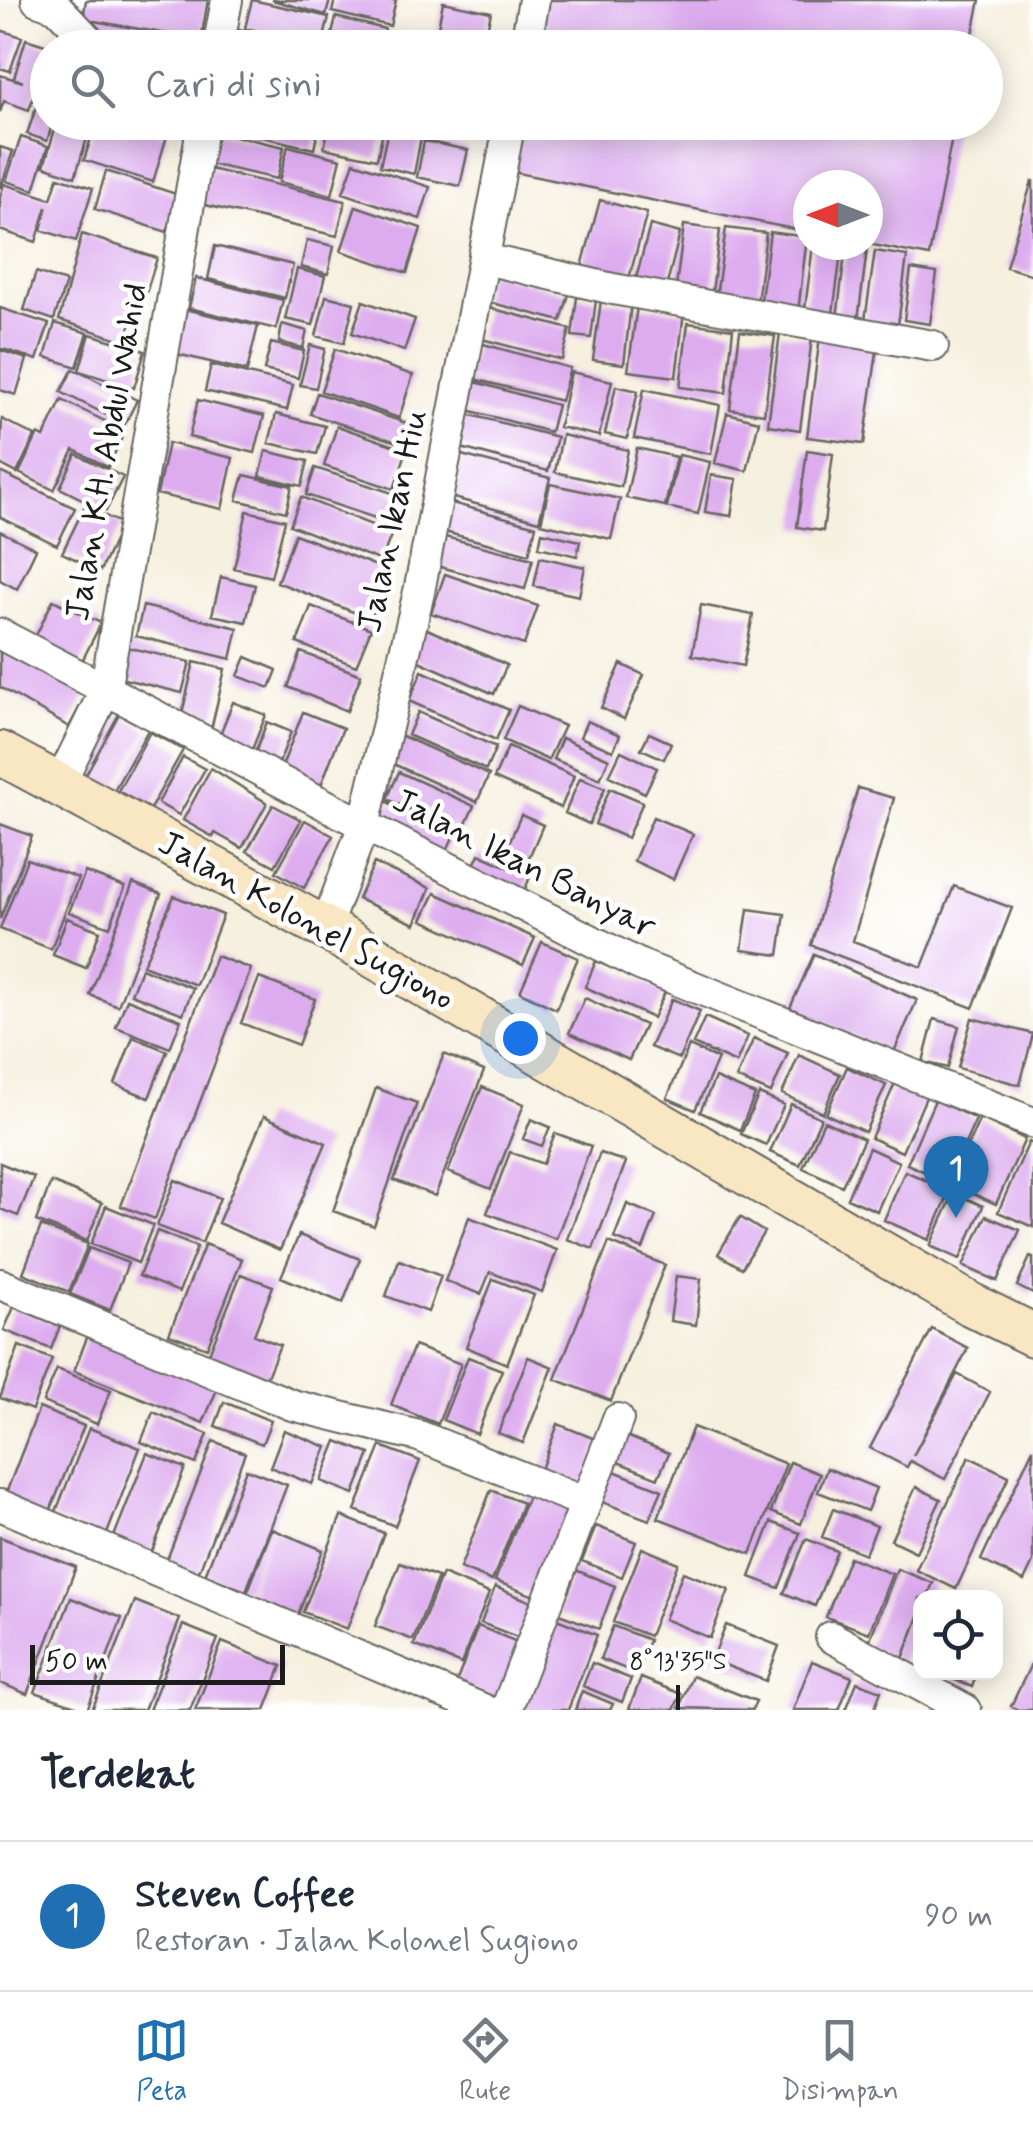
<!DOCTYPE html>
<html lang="id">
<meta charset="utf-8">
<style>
:root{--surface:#fff;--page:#f2f2f3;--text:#1f2937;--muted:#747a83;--line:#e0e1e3;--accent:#1f6fb2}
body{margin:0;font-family:Mynerve,sans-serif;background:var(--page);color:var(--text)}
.controls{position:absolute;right:30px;bottom:30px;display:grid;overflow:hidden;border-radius:20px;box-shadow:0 5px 25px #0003}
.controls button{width:90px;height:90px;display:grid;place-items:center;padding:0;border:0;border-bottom:2px solid var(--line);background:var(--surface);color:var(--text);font:50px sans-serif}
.compass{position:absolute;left:793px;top:170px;width:90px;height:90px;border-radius:50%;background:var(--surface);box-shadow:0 5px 25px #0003;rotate:270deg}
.scale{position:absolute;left:30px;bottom:25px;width:255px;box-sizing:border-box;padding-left:10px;border:5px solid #1c1c1c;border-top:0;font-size:28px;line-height:35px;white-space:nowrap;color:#1c1c1c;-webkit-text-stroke:8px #fff;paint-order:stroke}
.you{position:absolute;left:520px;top:1038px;width:35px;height:35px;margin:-25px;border:8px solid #fff;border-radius:50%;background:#1a73e8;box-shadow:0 0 0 15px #1a73e833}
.badge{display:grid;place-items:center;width:65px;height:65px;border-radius:50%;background:var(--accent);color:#fff;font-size:32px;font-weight:700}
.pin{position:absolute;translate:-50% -82px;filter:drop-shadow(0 2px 5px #0008)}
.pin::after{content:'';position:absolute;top:52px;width:35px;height:30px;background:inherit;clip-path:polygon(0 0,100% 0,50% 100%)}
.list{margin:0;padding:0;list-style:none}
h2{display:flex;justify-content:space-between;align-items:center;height:130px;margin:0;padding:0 40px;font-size:42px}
h2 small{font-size:32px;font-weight:400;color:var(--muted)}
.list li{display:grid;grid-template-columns:65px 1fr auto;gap:30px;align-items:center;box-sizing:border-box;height:150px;padding:0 40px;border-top:2px solid var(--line)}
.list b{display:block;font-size:38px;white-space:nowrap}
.list p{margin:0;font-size:32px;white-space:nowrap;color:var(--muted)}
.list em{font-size:32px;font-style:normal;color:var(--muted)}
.icon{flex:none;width:55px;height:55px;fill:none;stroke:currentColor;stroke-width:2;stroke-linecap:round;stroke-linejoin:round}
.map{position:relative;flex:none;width:1033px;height:1710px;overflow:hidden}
.search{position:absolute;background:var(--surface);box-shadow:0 5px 25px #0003;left:30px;right:30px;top:30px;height:110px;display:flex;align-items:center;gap:25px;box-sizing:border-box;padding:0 35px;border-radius:55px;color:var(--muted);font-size:38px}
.sheet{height:280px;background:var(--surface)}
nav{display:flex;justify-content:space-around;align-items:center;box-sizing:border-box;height:140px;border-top:2px solid var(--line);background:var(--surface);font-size:28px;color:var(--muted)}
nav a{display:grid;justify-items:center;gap:5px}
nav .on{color:var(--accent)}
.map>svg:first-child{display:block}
.building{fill:#ddacef}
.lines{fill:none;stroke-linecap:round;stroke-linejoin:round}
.street-casing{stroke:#686660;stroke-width:34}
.secondary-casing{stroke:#686660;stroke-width:46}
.street{stroke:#fff;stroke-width:30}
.secondary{stroke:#f9e7c3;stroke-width:42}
.ticks{fill:none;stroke:#1c1c1c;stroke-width:4}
.labels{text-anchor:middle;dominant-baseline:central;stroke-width:9;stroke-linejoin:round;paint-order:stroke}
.street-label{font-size:35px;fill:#1c1c1c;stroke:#fff}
.ticks-label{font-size:25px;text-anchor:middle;fill:#1c1c1c;stroke:#fff;stroke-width:9;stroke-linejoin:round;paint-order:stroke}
</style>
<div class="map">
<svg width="1033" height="1710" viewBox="0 0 1033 1710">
<rect width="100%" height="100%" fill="#fff"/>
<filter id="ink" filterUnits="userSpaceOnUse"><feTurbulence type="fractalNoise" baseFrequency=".01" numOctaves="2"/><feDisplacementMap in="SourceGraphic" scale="20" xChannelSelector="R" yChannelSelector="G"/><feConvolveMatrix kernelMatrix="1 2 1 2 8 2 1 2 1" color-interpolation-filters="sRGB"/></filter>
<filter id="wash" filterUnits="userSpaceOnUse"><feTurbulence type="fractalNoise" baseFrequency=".0048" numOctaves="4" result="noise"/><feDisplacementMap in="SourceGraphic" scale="40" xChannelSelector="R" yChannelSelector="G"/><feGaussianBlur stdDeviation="2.25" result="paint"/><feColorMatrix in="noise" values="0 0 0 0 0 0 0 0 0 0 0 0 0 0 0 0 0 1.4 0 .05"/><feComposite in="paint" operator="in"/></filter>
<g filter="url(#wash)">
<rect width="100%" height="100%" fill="#f6f0df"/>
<g id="blocks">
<path class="building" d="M86,0H208L201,40L83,19Z
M252,0L329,17L322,46L245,28Z
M272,0H330L326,15Z
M335,0H396L390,26L332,12Z
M542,0H980L970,48H532Z
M443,2L491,12L483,48H434Z
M336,17L385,29L381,48H329Z
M231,28L269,37L267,48H226Z
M0,30L22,37L10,71L0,68Z
M131,34L198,46V48H129Z
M26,39L48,46V89L37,85L29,110L4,101L0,112V75L23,82L14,78Z
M40,96L48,98V122H53L47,141L27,134Z
M57,122H92L75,177L44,166Z
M96,122H127L167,136L153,182L84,160Z
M221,122H320L314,149L220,127Z
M330,122H362L384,127L377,159L324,148Z
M428,122H466L463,139L426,132Z
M517,122H955L929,256L868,244V185H808V232L508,171Z
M388,130L421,137L414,174L380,166Z
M218,132L284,147L277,179L210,164Z
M21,137L48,146L34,190L6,181Z
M424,141L468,150L460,186L417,177Z
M288,146L341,159L332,195L279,182Z
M0,147L13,151L1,187H0Z
M354,162L430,187L420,219L343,193Z
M210,169L345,201L337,236L201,204Z
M106,171L179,195L167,232L95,209Z
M58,177L93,188L76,241L41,230L47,207L36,242L0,230V197L4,184L51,199Z
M1032,181H1033V275L1006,267Z
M600,200L647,213L628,282L581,270Z
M356,206L421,228L407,273L341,251Z
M650,225L680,233L666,288L636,279Z
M684,225L720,230L712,292L676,287Z
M726,228L766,233L757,303L716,297Z
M770,232L807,237L798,312L760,307Z
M82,234L157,258L143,303L138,302L125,341L59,320Z
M307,240L334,246L328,274L301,267Z
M813,245L842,247L833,313L805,309Z
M215,246L293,265L285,298L208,279Z
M846,246L867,249L858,320L837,318Z
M875,251L907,256L898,325L865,320Z
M297,269L325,276L313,325L285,319Z
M911,269L937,273L930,324L904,320Z
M36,272L66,282L54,320L24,310Z
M488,272L569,294L561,321L481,300Z
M196,278L283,300L276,329L189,308Z
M326,296L354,303L344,343L316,336Z
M577,297L596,300L591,338L572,336Z
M601,300L631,304L624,364L593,360Z
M363,301L415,319L404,351L352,333Z
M637,306L684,312L676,377L628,371Z
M486,307L570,329L562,360L478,338Z
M0,308L49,324L37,360L0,348Z
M184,309L258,326L247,371L173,353Z
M55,323L88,333L77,367L45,357Z
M688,323L733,329L726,393L680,387Z
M282,324L307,331L303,348L279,342Z
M740,331L775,336L764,414L730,409Z
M780,333L812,338L800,430L768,425Z
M90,334L145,351L134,388L79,371Z
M820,336L878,344L864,444L807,437Z
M476,342L570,368L561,401L466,377Z
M271,343L304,351L298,378L264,370Z
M310,345L325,349L316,388L300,385Z
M335,349L413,375L399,418L321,391Z
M0,350L27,359L16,395L0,390Z
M211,365L293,385L287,410L205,391Z
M73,369L137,400L125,424L61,392Z
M571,372L612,381L599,436L559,427Z
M468,380L557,405L550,432L460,408Z
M616,386L638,391L627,439L605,434Z
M644,389L720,405L711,454L634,438Z
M317,393L412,425L406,445L310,414Z
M62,400L125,431L108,467L74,450L54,490L19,473L38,434L44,437Z
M198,400L264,416L255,453L189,437Z
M459,412L557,437L548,471L450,445Z
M727,413L759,421L747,471L715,463Z
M276,414L325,426L317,454L269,443Z
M2,419L35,436L17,473L0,464Z
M337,426L407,450L394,489L324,466Z
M562,435L628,450L621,487L555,472Z
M168,443L233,458L222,509L157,494Z
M637,448L676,457L665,506L626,498Z
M807,450L833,454L823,531L797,527Z
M266,451L308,461L302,486L260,476Z
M450,452L550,478L539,521L439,494Z
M76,454L123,477L106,511L60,488Z
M679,455L710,462L698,514L667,507Z
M315,468L402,496L393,524L306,495Z
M0,472L75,508L57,545L0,517Z
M244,475L292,486L286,512L237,500Z
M711,475L737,479L731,516L705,512Z
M550,484L620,499L611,539L541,523Z
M301,497L392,533L381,561L290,525Z
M441,500L536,526L529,554L433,529Z
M85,506L122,524L100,571L62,553Z
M247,511L285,520L271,577L234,568Z
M0,531L36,549L17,589L0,580Z
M542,532L580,541L577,556L539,547Z
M295,534L389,571L371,619L277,582Z
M433,534L533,559L525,589L425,563Z
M540,557L585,567L579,596L534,586Z
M445,574L538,606L524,645L431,613Z
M221,577L255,585L246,622L212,615Z
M53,600L101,623L79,667L32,644Z
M701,605L753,615L743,666L692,655Z
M143,606L238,628L231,659L136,636Z
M311,606L371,629L356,666L297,643Z
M425,628L507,665L494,694L412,658Z
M0,645L87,693L69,727L0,687Z
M127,647L190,662L182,693L120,678Z
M301,652L361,675L347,711L288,687Z
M246,657L277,670L270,688L238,676Z
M194,662L225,669L211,730L180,723Z
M621,664L644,675L624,719L601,708Z
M422,671L509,710L496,740L409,701Z
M233,702L266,715L249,757L216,744Z
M518,706L564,726L548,760L503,740Z
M303,712L343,728L321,785L281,769Z
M418,712L496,747L486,770L408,735Z
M119,714L148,730L113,792L85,776Z
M587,721L620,735L613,751L580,737Z
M267,722L291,732L277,768L253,758Z
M150,732L183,750L150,809L118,791Z
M649,733L671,743L664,759L641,749Z
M400,735L489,775L477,802L389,762Z
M562,738L609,759L600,779L553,759Z
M508,747L574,776L561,808L494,778Z
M621,751L657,768L645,793L609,776Z
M183,757L205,769L179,815L158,803Z
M211,768L267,803L242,848L215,833L213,837L183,820Z
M399,772L474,806L462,832L387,799Z
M580,778L605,788L589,824L565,813Z
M610,788L643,802L627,838L595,824Z
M858,788L894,798L853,941L922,967L954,886L1012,908L973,1008L811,945Z
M383,800L455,833L442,861L371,828Z
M273,805L301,820L275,866L247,851Z
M521,815L543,825L524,869L502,859Z
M653,817L693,834L673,879L634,861Z
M305,820L333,836L304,888L276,872Z
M0,824L32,836L0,919Z
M479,854L530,877L521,899L469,876Z
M27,859L78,878L51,949L0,929Z
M374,863L430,888L415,924L358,899Z
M85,872L125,887L110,927L69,912Z
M133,883L161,894L118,1006L90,995Z
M435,893L535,938L523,965L422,920Z
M174,896L223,915L196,985L143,965Z
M748,909L785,914L779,955L742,950Z
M67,918L100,931L86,968L53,955Z
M542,942L578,958L556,1009L520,992Z
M814,954L917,1000L893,1054L790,1008Z
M216,956L251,969L155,1219L121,1206Z
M596,961L665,992L653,1018L585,987Z
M141,968L193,988L183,1014L131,994Z
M259,978L315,999L298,1045L241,1023Z
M585,998L645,1025L629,1060L569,1033Z
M127,999L181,1020L170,1048L116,1027Z
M672,999L700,1011L679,1059L650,1047Z
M705,1017L748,1036L736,1063L693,1044Z
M972,1018L1033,1034L1020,1085L958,1068Z
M934,1019L959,1026L948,1068L923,1062Z
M133,1037L167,1051L149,1098L115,1084Z
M754,1038L788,1053L771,1093L736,1078Z
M689,1046L718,1059L695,1110L667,1098Z
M444,1054L484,1071L435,1196L394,1180Z
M799,1055L840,1074L823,1113L782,1094Z
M847,1067L886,1085L865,1132L826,1114Z
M715,1078L755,1095L740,1130L700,1112Z
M896,1081L927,1095L902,1152L871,1138Z
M482,1087L524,1104L491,1189L448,1172Z
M376,1088L417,1103L374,1226L333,1211Z
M759,1094L784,1105L766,1145L741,1134Z
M935,1100L976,1119L948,1182L907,1164Z
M791,1104L821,1118L800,1165L770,1152Z
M264,1116L326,1143L280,1250L218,1223Z
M980,1118L1025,1139L996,1204L951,1184Z
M531,1119L550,1127L542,1146L523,1139Z
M824,1121L864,1139L842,1186L803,1168Z
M555,1133L591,1146L556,1239L487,1213L510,1152L543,1164Z
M1029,1142L1033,1144V1227L998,1212Z
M869,1148L899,1162L877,1211L847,1198Z
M600,1153L626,1162L593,1249L567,1239Z
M0,1163L34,1177L18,1216L0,1209Z
M905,1171L950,1191L929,1240L884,1220Z
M175,1180L220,1198L202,1243L157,1226Z
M51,1182L102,1203L87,1241L36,1221Z
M954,1193L983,1206L960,1259L930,1246Z
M627,1204L656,1216L643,1249L614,1238Z
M106,1206L153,1225L138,1263L91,1244Z
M986,1216L1020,1230L997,1281L963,1266Z
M469,1217L557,1250L542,1292L490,1272L481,1294L445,1281Z
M740,1217L764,1232L742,1268L718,1254Z
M41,1226L88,1244L69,1292L23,1273Z
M157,1231L197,1247L179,1292L139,1276Z
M299,1235L360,1259L343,1303L281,1277Z
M609,1242L665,1265L611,1401L555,1379Z
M205,1244L242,1259L207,1348L169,1334Z
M89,1248L128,1263L110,1310L70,1294Z
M1030,1257L1033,1258V1294L1017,1286Z
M399,1260L441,1276L428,1312L386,1296Z
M241,1274L273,1286L254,1335L280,1345L266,1379L208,1356Z
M676,1276L701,1279L696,1325L670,1321Z
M493,1279L534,1295L507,1364L466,1347Z
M14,1307L60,1326L51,1349L4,1330Z
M932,1329L968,1348L913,1456L957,1374L990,1392L945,1479L910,1461L907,1467L870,1448Z
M88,1335L218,1387L203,1423L74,1371Z
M19,1346L52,1359L32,1410L0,1398Z
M414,1346L461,1364L438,1424L391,1405Z
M468,1357L502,1370L477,1434L443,1420Z
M528,1357L553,1367L523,1443L498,1433Z
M57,1369L111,1390L97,1424L43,1402Z
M224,1402L271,1421L262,1444L215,1426Z
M39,1408L84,1426L47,1519L3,1501Z
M153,1412L208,1434L196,1464L141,1442Z
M558,1424L600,1441L579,1494L538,1477Z
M693,1427L786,1464L751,1554L658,1518Z
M89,1428L140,1448L105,1539L53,1519Z
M284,1430L327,1447L312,1484L270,1467Z
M626,1436L669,1453L658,1478L615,1461Z
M213,1441L245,1453L198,1574L166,1562Z
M337,1441L370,1454L354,1494L321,1481Z
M381,1446L420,1461L395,1526L355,1510Z
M1033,1448V1562L1024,1581L981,1560Z
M147,1453L185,1468L151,1554L113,1539Z
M969,1457L1009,1476L956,1589L916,1570Z
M790,1462L820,1474L801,1524L771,1512Z
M827,1468L876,1488L867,1511L818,1492Z
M246,1469L287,1485L246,1591L205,1575Z
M609,1469L662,1490L649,1520L597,1500Z
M916,1487L941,1499L916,1552L891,1540Z
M531,1488L574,1505L537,1597L495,1581Z
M491,1490L523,1503L492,1581L460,1568Z
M833,1509L877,1526L865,1554L822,1537Z
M341,1516L384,1533L347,1629L303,1612Z
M771,1522L800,1533L779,1588L750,1577Z
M596,1526L636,1542L622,1577L582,1561Z
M272,1529L323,1550L297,1617L246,1596Z
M0,1537L76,1567L27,1694L0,1683Z
M806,1539L837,1551L815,1606L784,1593Z
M642,1548L678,1563L649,1636L613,1622Z
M849,1557L892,1574L869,1633L826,1617Z
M400,1563L438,1577L413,1640L375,1626Z
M573,1569L615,1586L599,1629L556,1613Z
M897,1569L933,1583L927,1598H920V1614L902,1661L867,1647Z
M683,1572L729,1590L710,1638L664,1619Z
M442,1574L489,1593L461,1664L414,1645Z
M495,1587L539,1605L525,1640L481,1623Z
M71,1598L122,1618L87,1710L35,1692Z
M135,1601L180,1619L144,1710H92Z
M549,1616L597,1635L568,1710H527L514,1705Z
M183,1625L218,1639L190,1710H149Z
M726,1625L779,1646L766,1681L712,1660Z
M478,1626L522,1644L500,1701L456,1683Z
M613,1626L649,1640L636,1673L600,1659Z
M222,1642L282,1666L265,1710H195Z
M1033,1660V1710H1018L1011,1706Z
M812,1661L852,1677L839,1710H793Z
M592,1663L631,1679L622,1702L583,1686Z
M936,1672H977L972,1687Z
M692,1676L756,1701L752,1710L679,1708Z
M641,1678L681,1694L674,1710L629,1709Z
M857,1682L881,1691L874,1710H846Z
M582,1691L613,1704L610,1710H575Z"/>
</g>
</g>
<g filter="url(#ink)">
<use href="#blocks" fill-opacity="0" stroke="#686660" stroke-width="2.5"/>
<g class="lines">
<g class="street-casing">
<path id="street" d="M37,0L57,7L96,48
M218,48L227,0
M525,48L534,0
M485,259L613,289L933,346
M0,634L364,825L640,965L1033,1123
M59,785L105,691L203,122
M325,928L364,825L419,592L510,122
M0,1284L292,1405L419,1436L586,1503
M0,1505L485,1710
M831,1637L966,1710
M506,1710L618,1419"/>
</g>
<g class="secondary-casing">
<path id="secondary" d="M0,753L325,928L972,1305L1033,1335"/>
</g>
<use href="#street" class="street"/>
<use href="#secondary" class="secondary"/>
</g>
</g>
<path class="ticks" d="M678,1685V1710"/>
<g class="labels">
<g class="street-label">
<text transform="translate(107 452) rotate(-80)">Jalan KH. Abdul Wahid</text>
<text transform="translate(393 521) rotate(-78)">Jalan Ikan Hiu</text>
<text transform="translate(524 864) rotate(27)">Jalan Ikan Banyar</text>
<text transform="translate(306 921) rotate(29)">Jalan Kolonel Sugiono</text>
</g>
</g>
<g class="ticks-label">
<text x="678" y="1669">8°13'35"S</text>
</g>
</svg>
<div class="controls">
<button><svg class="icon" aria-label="locate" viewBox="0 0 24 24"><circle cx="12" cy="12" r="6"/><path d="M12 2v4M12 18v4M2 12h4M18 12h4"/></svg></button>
</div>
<svg class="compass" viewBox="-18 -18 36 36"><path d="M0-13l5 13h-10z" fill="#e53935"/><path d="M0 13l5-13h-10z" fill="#747a83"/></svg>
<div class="scale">50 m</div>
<div class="you"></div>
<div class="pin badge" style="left:956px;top:1218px">1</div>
<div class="search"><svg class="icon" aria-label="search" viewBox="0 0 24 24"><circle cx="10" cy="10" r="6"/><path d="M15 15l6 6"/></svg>Cari di sini</div>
</div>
<section class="sheet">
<h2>Terdekat<small></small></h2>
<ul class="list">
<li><span class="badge">1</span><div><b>Steven Coffee</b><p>Restoran · Jalan Kolonel Sugiono</p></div><em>90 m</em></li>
</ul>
</section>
<nav>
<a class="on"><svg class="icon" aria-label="map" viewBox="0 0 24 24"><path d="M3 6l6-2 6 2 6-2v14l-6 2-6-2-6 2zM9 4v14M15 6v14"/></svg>Peta</a>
<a><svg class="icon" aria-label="directions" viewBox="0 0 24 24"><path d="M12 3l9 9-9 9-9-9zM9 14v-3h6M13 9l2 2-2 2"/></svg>Rute</a>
<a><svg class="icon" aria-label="saved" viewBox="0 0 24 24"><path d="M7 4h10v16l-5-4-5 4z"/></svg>Disimpan</a>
</nav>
